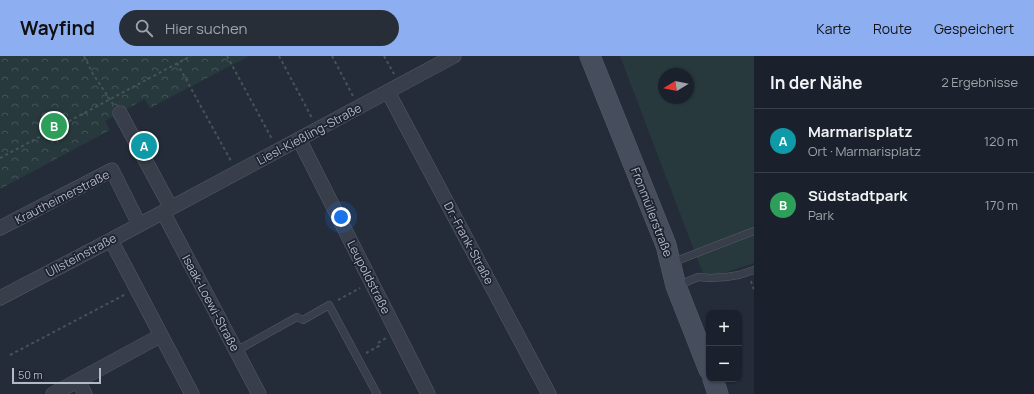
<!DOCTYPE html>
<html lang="de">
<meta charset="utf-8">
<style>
:root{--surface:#1b212c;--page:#282e38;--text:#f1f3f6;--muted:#a0a3a9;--line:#393e48;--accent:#8daef1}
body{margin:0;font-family:Manrope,sans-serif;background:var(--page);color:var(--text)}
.controls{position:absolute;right:12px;bottom:12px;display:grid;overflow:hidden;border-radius:8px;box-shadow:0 1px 3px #0004}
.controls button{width:36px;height:36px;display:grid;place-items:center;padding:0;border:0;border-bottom:1px solid var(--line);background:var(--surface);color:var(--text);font:20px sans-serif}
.compass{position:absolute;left:658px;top:12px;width:36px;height:36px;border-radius:50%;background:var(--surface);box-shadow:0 1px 3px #0004;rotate:260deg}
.scale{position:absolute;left:12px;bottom:10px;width:89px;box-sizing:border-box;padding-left:4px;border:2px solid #b3b9c6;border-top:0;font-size:11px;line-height:14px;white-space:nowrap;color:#b3b9c6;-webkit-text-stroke:3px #1d232f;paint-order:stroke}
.you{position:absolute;left:341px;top:161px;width:14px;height:14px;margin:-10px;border:3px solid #fff;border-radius:50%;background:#1a73e8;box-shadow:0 0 0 6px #1a73e833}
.badge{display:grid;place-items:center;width:26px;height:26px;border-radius:50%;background:var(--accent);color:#fff;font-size:13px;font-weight:700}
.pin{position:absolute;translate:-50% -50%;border:2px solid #fff;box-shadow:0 1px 4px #0006}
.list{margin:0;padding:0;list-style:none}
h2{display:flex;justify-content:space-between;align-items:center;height:52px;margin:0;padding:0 16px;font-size:17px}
h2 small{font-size:13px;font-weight:400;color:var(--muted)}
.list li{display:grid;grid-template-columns:26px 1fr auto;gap:12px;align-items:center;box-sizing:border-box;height:64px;padding:0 16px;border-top:1px solid var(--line)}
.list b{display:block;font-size:15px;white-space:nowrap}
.list p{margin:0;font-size:13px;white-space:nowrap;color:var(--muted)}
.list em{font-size:13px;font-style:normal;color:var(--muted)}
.icon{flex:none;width:22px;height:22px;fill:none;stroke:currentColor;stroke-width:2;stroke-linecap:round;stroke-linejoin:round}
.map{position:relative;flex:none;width:754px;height:338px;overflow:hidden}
header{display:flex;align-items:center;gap:24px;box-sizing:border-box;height:56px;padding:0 20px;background:var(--accent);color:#111}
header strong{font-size:19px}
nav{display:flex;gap:22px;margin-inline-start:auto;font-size:14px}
.search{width:280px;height:36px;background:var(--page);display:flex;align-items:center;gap:10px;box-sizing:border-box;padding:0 14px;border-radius:22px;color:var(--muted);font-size:15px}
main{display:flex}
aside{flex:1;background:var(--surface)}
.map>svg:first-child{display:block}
.park{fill:url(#park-crowns)}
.pitch{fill:#27393c;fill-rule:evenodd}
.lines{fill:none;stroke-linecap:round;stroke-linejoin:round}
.lane-casing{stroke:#565c68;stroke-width:8}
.street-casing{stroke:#565c68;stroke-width:15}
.secondary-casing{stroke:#565c68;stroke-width:21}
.path{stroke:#445458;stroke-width:2;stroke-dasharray:3 3;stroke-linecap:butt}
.lane{stroke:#383e4a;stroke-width:7}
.street{stroke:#383e4a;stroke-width:14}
.secondary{stroke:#464d5d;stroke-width:20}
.labels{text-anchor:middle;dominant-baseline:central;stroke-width:3.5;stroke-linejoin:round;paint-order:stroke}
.street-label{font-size:12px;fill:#b3b9c6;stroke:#1d232f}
</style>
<header>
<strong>Wayfind</strong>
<div class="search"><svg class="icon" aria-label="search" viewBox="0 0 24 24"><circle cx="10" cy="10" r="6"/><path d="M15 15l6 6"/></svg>Hier suchen</div>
<nav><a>Karte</a><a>Route</a><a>Gespeichert</a></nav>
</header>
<main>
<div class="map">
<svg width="754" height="338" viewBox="0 0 754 338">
<defs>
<pattern id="park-crowns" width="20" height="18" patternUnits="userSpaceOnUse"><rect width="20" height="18" fill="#27393c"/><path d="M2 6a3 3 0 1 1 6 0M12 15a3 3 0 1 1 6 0" fill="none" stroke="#445457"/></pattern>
</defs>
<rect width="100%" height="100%" fill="#242c3a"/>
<path class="park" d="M0,0H249L150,52L145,43L105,65L110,74L0,133Z"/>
<path class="pitch" d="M620,0H754V207L705,223ZM664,18H688V42H664Z"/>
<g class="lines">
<g class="lane-casing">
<path id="lane" d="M671,207L754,175
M677,230L698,221L710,222L726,221L739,219L754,214
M236,295L297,261L303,264L329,249L377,338"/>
</g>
<g class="street-casing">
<path id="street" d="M388,36L549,338
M120,57L171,152
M299,83L428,338
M163,156L259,338
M0,172L112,114L139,168
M111,184L192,338
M0,242L111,184L454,0
M78,325L85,338
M53,338L160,280"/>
</g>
<g class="secondary-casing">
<path id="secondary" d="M590,0L666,189L676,230L709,314
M713,323L718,338"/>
</g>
<path class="path" d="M84,0L93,18L113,48
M227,0L272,83
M279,0L312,62
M332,0L353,40
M384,0L394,18
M177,7L231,105
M0,102L191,0
M751,225L754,234
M338,244L360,232
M366,297L379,290L378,287L386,282
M10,299L126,238"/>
<use href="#lane" class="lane"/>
<use href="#street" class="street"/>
<use href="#secondary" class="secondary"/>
</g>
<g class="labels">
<g class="street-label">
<text transform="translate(309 78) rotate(-28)">Liesl-Kießling-Straße</text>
<text transform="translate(62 141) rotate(-27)">Krautheimerstraße</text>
<text transform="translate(652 156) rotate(69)">Fronmüllerstraße</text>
<text transform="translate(469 187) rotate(62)">Dr.-Frank-Straße</text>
<text transform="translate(81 199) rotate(-28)">Ullsteinstraße</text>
<text transform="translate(369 221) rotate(63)">Leupoldstraße</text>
<text transform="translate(211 247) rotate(62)">Isaak-Loewi-Straße</text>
</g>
</g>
</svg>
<div class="controls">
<button>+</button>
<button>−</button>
</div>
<svg class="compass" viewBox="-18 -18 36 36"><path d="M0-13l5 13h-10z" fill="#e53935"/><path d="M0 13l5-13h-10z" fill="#a0a3a9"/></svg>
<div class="scale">50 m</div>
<div class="you"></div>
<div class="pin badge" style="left:144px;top:90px;background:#0f9aa8">A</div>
<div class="pin badge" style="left:54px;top:70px;background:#2e9e5b">B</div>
</div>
<aside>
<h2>In der Nähe<small>2 Ergebnisse</small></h2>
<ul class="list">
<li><span class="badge" style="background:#0f9aa8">A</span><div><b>Marmarisplatz</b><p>Ort · Marmarisplatz</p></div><em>120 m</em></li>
<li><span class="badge" style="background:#2e9e5b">B</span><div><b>Südstadtpark</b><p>Park</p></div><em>170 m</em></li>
</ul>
</aside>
</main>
